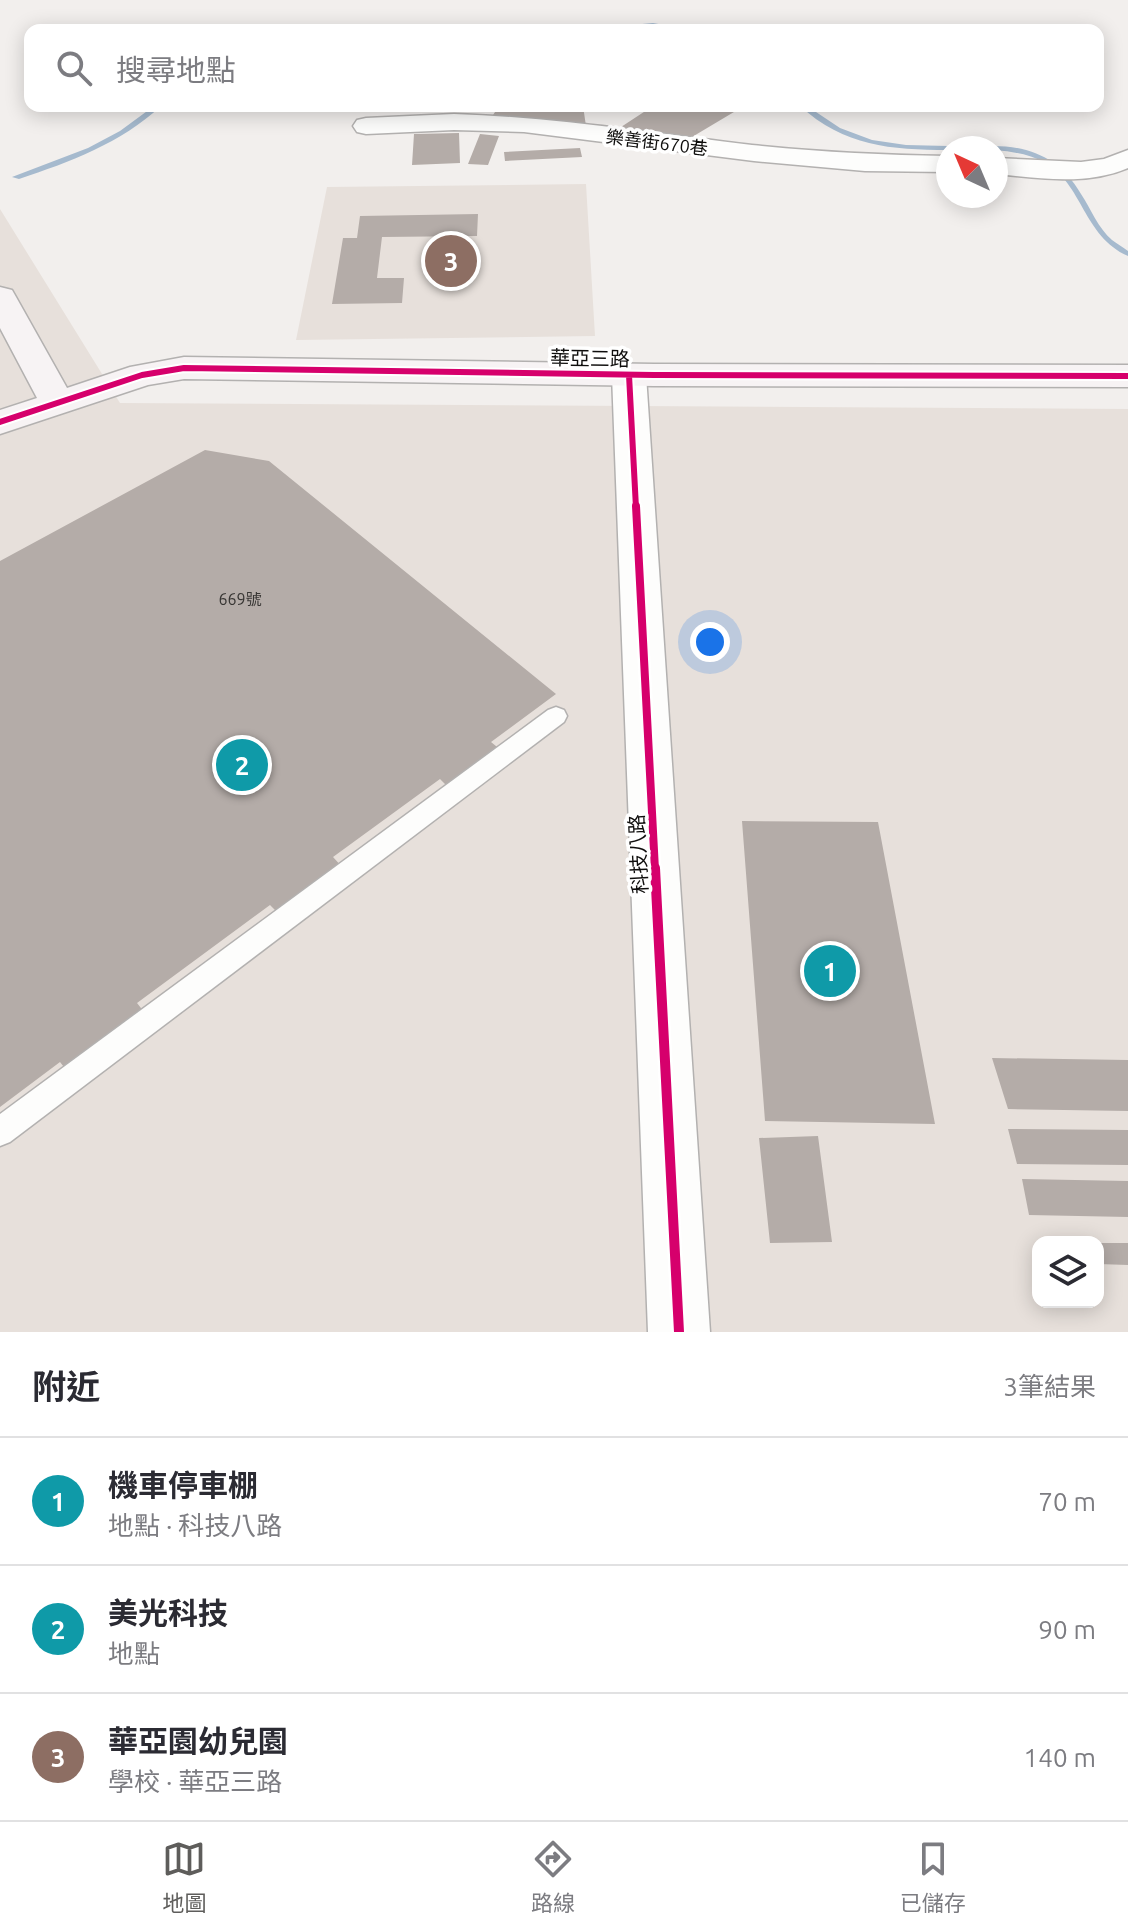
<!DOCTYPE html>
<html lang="zh-TW">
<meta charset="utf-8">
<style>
:root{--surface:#fff;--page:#f2f2f3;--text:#2b2b33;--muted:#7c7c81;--line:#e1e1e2;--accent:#5e5d5b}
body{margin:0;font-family:Ubuntu,"Noto Sans TC",sans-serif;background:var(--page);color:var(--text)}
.controls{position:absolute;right:24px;bottom:24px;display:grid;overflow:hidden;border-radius:16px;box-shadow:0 4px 20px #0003}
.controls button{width:72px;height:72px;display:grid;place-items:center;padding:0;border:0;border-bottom:2px solid var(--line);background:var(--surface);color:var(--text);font:40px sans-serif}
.compass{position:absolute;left:936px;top:136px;width:72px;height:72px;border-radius:50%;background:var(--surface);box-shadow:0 4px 20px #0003;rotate:316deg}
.you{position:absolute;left:710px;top:642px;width:28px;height:28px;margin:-20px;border:6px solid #fff;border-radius:50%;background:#1a73e8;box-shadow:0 0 0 12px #1a73e833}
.badge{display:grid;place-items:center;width:52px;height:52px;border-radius:50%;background:var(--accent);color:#fff;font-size:26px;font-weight:700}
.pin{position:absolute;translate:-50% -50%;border:4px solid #fff;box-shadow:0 2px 8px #0006}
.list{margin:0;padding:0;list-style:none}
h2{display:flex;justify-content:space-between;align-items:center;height:104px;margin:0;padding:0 32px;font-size:34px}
h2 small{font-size:26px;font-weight:400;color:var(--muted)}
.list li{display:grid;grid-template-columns:52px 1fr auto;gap:24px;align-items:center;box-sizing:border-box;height:128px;padding:0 32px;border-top:2px solid var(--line)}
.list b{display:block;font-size:30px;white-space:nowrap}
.list p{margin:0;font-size:26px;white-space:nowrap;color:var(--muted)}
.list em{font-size:26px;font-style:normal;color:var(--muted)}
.icon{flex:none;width:44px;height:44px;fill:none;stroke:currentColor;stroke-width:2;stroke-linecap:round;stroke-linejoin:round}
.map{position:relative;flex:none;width:1128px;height:1332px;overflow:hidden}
.search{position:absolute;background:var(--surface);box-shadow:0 4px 20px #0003;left:24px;right:24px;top:24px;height:88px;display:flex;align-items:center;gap:20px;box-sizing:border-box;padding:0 28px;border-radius:16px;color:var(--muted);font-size:30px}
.sheet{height:488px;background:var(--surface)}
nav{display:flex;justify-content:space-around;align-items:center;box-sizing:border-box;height:112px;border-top:2px solid var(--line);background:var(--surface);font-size:22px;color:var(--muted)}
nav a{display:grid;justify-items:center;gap:4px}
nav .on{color:var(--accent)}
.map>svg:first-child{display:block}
.built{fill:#e7e0db;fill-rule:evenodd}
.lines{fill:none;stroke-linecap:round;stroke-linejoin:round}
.stream{fill:#a6bace;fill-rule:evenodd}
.building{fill:#b4aca8}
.lane-casing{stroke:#b3b1b0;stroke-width:3}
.street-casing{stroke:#b3b1b0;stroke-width:3}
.secondary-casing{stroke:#b3b1b0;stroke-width:3}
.lane{fill:#fdfdfc;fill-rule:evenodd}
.street{fill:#fdfdfc;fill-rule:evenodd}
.secondary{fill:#f7f3f4;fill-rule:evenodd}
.cycleway-far2-casing{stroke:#fff;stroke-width:10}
.cycleway-far1-casing{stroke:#fff;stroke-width:13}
.cycleway-casing{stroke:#fff;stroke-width:15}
.cycleway-far2{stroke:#d6006c;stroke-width:6}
.cycleway-far1{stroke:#d6006c;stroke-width:8}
.cycleway{stroke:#d6006c;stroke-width:10}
.labels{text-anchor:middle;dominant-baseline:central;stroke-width:7;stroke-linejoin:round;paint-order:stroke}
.number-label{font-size:16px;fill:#383634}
.far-street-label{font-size:18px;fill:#0f0e0d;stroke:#fff}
.street-label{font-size:20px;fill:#0f0e0d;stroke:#fff}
</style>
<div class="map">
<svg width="1128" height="1332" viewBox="0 0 1128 1332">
<rect width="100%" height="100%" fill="#f2efed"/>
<path class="built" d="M586,184L595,336L296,340L327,187Z
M0,209L120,403L1128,409V1332H0ZM1038,1242H1098V1302H1038Z"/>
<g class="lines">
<path class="stream" d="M653,23L691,30L653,27L596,30L599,28Z
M154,106H161C121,143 70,162 19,179L12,177L88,148L120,131Z
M800,106H807L840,128L872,140L906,145L948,146L952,148H948V150C891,150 844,146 800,106Z
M993,146C1032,146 1061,160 1081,194C1091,209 1098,228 1112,240C1117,244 1123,247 1128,251V256C1083,236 1083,184 1045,163C1030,154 1013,152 996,150V148H992Z"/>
</g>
<path class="building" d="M499,106H583L586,126L493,115Z
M653,106H744L687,140L621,127Z
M459,133L460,163L412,165L414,134Z
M480,134L499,136L488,165L468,164Z
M580,148L582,157L505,161L504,152Z
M478,214L477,236L382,237L377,278H404L402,303L332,304L343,238H357L360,216Z
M205,450L269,461L556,694L491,742L502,751L451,790L440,779L333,857L344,869L281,916L270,905L137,1003L148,1017L71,1076L60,1062L0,1107V561Z
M742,821L878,822L935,1124L765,1121Z
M992,1058L1128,1060V1111L1008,1109Z
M1008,1129L1128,1130V1165L1017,1164Z
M818,1136L832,1242L770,1243L759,1138Z
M1022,1179L1128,1181V1217L1029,1215Z
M1098,1243H1128V1265L1098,1264Z"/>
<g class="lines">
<g class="lane-casing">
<path id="lane" d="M556,707L564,710L567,716L564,722L10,1142L0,1146V1114L548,710Z"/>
</g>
<g class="street-casing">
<path id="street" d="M454,114C554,117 653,133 752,145C818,152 882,155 948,156V172L865,171L754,161L524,132L454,130L366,134L357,132L353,126L357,120L366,118Z
M1128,150V168C1086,186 1040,178 996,174V158L1081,162L1104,159Z
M629,365L641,368L646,375L710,1332H648L612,375L617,368Z"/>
</g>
<g class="secondary-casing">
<path id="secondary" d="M0,287L12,290L16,297L67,388L130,367L184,357L654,364L1128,365V387L654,386L184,379L148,385L0,434V410L37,398L0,328Z"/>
</g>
<use href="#lane" class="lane"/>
<use href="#street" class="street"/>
<use href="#secondary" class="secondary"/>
<g class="cycleway-far2-casing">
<path id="cycleway-far2" d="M629,375L636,508
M0,422L142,375L184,368L654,375L1128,376"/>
</g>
<g class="cycleway-far1-casing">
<path id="cycleway-far1" d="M636,506L655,870"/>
</g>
<g class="cycleway-casing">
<path id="cycleway" d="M655,868L679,1332"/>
</g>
<use href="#cycleway-far2" class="cycleway-far2"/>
<use href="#cycleway-far1" class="cycleway-far1"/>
<use href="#cycleway" class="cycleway"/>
</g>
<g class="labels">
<g class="number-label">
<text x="240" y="599">669號</text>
</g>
<g class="far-street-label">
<text transform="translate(657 142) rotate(7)">樂善街670巷</text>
</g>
<g class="street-label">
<text transform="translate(590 358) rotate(1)">華亞三路</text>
<text transform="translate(638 854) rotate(-93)">科技八路</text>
</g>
</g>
</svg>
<div class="controls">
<button><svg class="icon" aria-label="layers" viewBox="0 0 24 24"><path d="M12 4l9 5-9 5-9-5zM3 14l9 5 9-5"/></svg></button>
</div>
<svg class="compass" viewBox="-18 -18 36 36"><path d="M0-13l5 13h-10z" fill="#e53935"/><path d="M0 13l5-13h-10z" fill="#7c7c81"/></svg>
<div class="you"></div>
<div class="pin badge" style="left:830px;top:971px;background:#0f9aa8">1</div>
<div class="pin badge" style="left:242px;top:765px;background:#0f9aa8">2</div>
<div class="pin badge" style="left:451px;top:261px;background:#8d6e63">3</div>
<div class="search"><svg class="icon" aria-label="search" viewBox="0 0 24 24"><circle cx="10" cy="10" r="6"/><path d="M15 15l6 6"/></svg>搜尋地點</div>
</div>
<section class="sheet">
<h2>附近<small>3筆結果</small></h2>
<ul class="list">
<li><span class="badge" style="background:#0f9aa8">1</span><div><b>機車停車棚</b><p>地點 · 科技八路</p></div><em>70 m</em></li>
<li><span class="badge" style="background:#0f9aa8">2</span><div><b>美光科技</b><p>地點</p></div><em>90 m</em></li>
<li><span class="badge" style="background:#8d6e63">3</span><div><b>華亞園幼兒園</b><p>學校 · 華亞三路</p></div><em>140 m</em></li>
</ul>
</section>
<nav>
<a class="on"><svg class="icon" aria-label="map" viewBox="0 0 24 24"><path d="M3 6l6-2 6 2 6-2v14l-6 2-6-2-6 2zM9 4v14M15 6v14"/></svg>地圖</a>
<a><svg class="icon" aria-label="directions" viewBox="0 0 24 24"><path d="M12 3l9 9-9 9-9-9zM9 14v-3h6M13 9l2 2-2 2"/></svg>路線</a>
<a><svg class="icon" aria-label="saved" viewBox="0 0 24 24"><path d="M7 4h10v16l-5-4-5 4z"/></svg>已儲存</a>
</nav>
